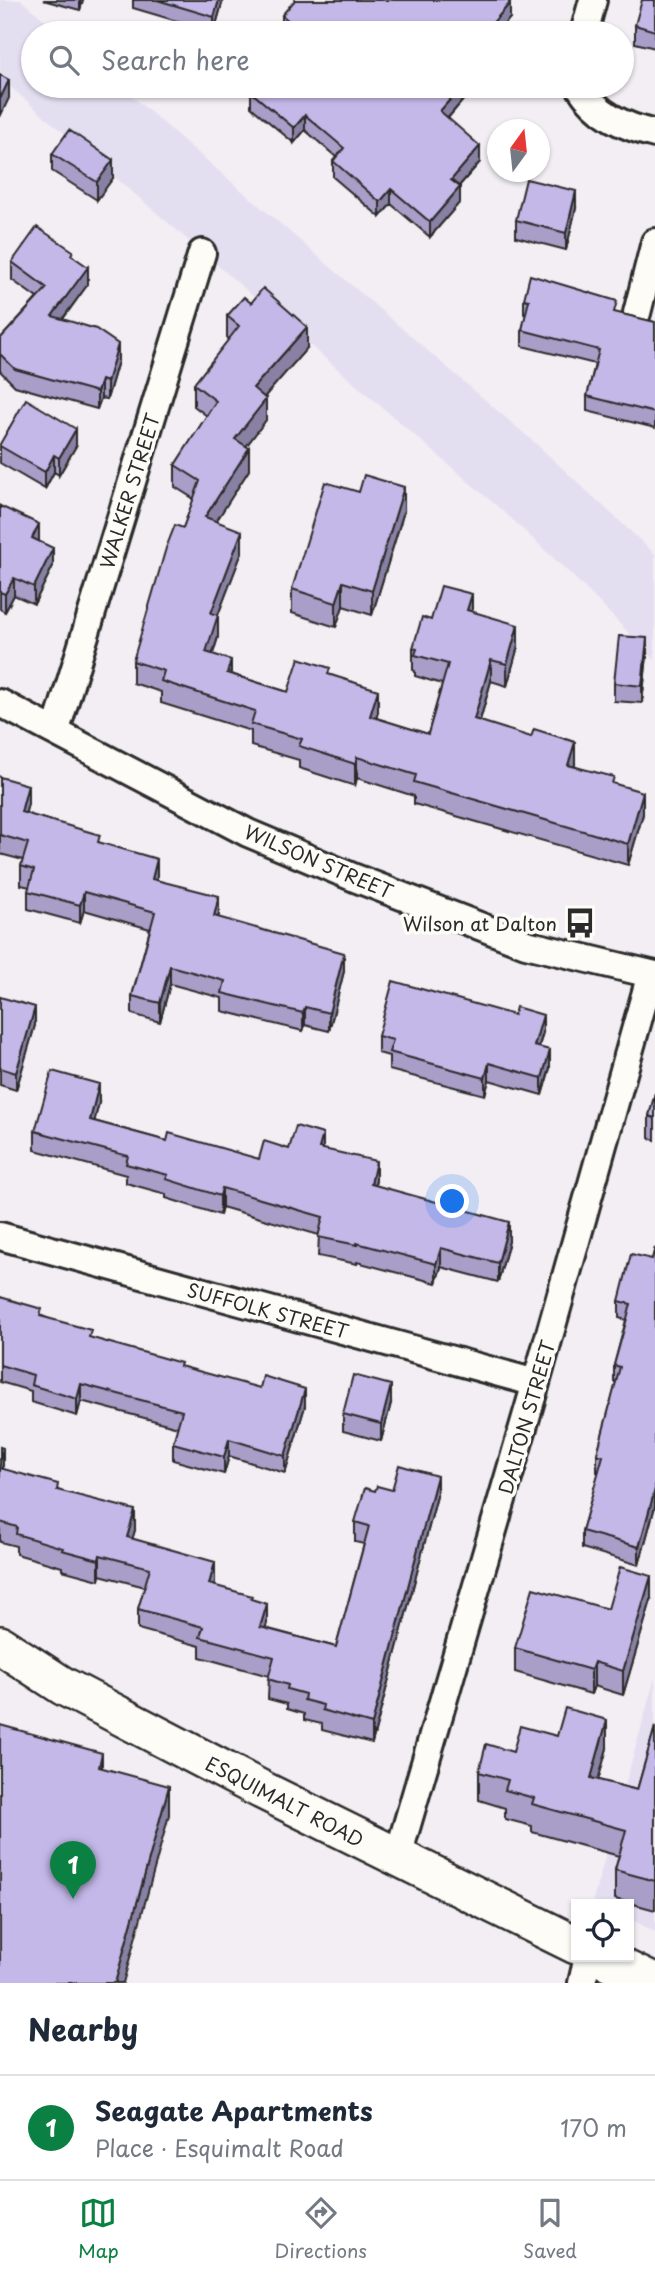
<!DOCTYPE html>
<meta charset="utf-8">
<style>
:root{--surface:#fff;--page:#f2f2f3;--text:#1f2937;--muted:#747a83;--line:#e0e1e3;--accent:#0b8043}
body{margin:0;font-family:"Playpen Sans",sans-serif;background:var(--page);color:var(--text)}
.controls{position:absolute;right:21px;bottom:21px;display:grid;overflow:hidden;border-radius:0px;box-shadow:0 2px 5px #0004}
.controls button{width:63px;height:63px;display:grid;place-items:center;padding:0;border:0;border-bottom:2px solid var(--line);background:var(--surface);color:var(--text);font:35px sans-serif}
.compass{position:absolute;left:487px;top:119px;width:63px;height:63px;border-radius:50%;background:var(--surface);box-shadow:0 2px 5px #0004;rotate:15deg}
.you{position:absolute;left:453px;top:1202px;width:24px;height:24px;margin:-18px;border:5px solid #fff;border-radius:50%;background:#1a73e8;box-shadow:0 0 0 10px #1a73e833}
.badge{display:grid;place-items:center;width:46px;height:46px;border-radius:50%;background:var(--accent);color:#fff;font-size:23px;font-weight:700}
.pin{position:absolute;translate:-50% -58px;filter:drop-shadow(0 2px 4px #0008)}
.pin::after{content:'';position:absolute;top:37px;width:24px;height:21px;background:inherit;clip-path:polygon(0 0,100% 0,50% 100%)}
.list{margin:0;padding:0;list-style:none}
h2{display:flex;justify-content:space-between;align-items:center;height:91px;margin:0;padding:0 28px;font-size:30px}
h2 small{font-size:23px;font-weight:400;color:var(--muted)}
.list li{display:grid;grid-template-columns:46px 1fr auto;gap:21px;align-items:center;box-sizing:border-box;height:105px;padding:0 28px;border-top:2px solid var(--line)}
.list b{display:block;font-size:26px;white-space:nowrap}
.list p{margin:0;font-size:23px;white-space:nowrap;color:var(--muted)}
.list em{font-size:23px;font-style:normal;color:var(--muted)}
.icon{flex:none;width:38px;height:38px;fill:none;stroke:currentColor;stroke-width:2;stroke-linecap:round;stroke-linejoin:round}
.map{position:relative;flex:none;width:655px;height:1983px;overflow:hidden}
.search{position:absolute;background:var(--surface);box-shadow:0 2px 5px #0004;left:21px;right:21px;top:21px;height:77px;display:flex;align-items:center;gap:18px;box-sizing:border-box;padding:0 24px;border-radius:38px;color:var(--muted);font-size:26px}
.sheet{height:196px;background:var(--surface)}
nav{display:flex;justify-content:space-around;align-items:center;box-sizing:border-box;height:98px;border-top:2px solid var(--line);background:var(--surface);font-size:19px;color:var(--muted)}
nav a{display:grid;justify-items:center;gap:4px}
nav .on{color:var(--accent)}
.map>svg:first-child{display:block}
.built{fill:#e4def1}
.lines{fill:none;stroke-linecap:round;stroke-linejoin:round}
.street-casing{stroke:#2b2b2b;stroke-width:32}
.secondary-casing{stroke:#2b2b2b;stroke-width:42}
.street{stroke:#fdfcf7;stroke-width:26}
.secondary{stroke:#fdfcf7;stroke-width:37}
.wall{fill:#a99ec8;stroke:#2b2b2b;stroke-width:2}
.shaded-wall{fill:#8981a3;stroke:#2b2b2b;stroke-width:2}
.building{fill:#c4b8e9;stroke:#2b2b2b;stroke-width:2}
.labels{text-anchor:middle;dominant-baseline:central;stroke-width:7;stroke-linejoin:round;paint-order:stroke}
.street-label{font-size:19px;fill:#2b2b2b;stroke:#fdfcf7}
.poi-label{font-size:19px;fill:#2b2b2b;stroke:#fdfcf7;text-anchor:end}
</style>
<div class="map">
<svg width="655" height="1983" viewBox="0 0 655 1983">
<rect width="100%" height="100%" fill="#f2eef4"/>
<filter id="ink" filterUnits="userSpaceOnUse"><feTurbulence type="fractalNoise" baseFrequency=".0143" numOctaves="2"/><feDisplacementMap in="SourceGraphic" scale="14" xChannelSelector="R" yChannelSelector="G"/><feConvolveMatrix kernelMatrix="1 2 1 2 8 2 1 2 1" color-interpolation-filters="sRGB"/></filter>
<g filter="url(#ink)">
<path class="built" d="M0,0H21L60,33H33V86H120L534,442L655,554V660L581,584L513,520L0,78Z
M655,1678V1932L629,1918V1904H601L593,1900Z"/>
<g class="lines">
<g class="street-casing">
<path id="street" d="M584,33L593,0
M579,86C598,115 622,126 655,134
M637,313L655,242
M0,703L248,833L355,878L526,944L655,975
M56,730L202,253
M0,1236L536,1383
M397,1859L536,1383L651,974
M582,1983L588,1957"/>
</g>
<g class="secondary-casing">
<path id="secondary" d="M0,1645L63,1686L262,1790L576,1945
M600,1957L654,1983"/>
</g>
<use href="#street" class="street"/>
<use href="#secondary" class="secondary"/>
</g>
<path class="wall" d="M43,0H83L80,10Z
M133,0H223L214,32L133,8Z
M655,0V48L635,43V25Z
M282,15L510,18L497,33H285L282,31Z
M256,86H475L448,118L480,162L459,186L460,202L430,237L391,204L380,217L333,177V161L336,157L305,130L294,143L251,107V92Z
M52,154L113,178L97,200L52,171Z
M576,208L566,250L516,237V220Z
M73,256L88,284L63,319L118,361L107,399L101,398L97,409L15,386L0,371V339L37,298L12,280V262Z
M524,299L617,313L655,322V428L587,411V396L595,364L522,346V330L526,315L524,314Z
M227,316L307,348L264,397L266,420L246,446L249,470L216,521L242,552L218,615V637L213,654L231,674L288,692L330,675L378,712L376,718L428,734L442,684L415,676V671L413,670V648L431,620L472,611L518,646L507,686L491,681L480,721L575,764L574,766L614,784L643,814L628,865L414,804V796L357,778L355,786L299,768V760L251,746V731L161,703V692L133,683V661L194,499L175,487V465L207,416L194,406V384L229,339L227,337Z
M0,446H76L59,475L54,472L45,489L0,463Z
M359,492L404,511L372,615L343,606L336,627L292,613V589Z
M0,506L39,542L53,566L34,604L14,595L5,612L0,609Z
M647,655L642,703L614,701V683Z
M0,777L28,804L25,813L100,843L157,878V880L219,914L218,918L344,971L329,1031L305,1025L303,1031L222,1011V998L170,984L160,1022L132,1014V996L150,929L84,910L80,923L28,909V891L30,887L21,885V866L23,860L0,854Z
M0,997L35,1025L16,1090L0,1085Z
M543,1032L539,1047L550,1068L542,1095L489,1080L485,1095L389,1070V1056L378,1053V1036Z
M655,1093V1140L649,1138V1116Z
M99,1103L94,1121L167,1141L259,1159L289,1149H323L376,1180L375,1185L509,1241L498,1282L441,1267L436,1283L357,1262V1264L318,1256L319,1235L222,1207L220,1215L166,1198V1194L126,1183V1175L35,1150V1131Z
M655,1248V1506L639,1565L582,1548V1531L599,1472H597V1454L616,1383L614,1382V1365L626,1320L619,1318V1301L652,1259Z
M0,1297L91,1338L305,1406L285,1473L229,1456L224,1474L173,1460V1443L178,1427L81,1401L77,1416L31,1402V1391L0,1382Z
M391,1403L381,1441L343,1431V1414Z
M0,1447L3,1469L58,1490L135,1530L132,1539L215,1582L214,1586L252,1600L267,1623L265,1628L336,1647L364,1544L355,1542V1522L375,1491L392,1490L437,1496L372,1743L322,1730V1724L304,1720V1714L287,1709V1704L268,1699L269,1676L200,1657V1646L138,1629V1609L145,1587L100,1575L99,1580L62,1570V1567L16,1554V1546L0,1542Z
M651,1600L623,1695L594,1686L591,1694L515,1672V1648L608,1609Z
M655,1727V1910L615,1899V1870L619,1856L532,1832V1826L505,1819V1808L479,1800V1772L513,1752L557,1736L607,1748L598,1780L637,1790Z"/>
<path class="shaded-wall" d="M80,0H83L80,10Z
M219,0H223L214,32V17Z
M510,3V18L497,33H484Z
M9,80V98L0,117V99Z
M462,86H475L440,127V111Z
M305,115V130L294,143V128Z
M480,146V162L451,195V180Z
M113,160V178L97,200V182Z
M460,187V202L430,237V222Z
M391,189V204L380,217V202Z
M576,191V208L566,250V233Z
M88,267V284L52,333V316Z
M307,327V348L253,410V388Z
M118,344V361L107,399V382Z
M101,380V398L97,409V392Z
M266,399V420L235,461V439Z
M76,429V446L59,475V458Z
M249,448V470L205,539V517Z
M54,455V472L45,489V472Z
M404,487V511L372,615V591Z
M39,524V542L32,538Z
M242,531V552L218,615V637L206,674V652L211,613Z
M53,548V566L34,604V587Z
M14,578V595L5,612V594Z
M343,582V606L336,627V603Z
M472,594V616L467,610Z
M518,625V646L507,686V664Z
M647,638V655L642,703V686Z
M231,660V681L227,673Z
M491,660V681L474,741V719Z
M378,690V712L370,738V716Z
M575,742V764L568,787V765Z
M357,757V778L355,786V764Z
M28,785V804L21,830V812Z
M643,792V814L628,865V844Z
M157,859V878L152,897V879Z
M84,892V910L80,923V905Z
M219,896V914L214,935V916Z
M344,953V971L329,1031V1013Z
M170,966V984L160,1022V1003Z
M35,1007V1025L16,1090V1073Z
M305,1007V1025L303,1031V1013Z
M543,1015V1032L534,1063V1046Z
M550,1050V1068L542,1095V1078Z
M489,1063V1080L485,1095V1078Z
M99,1084V1103L90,1139V1120Z
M323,1134V1153L319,1148Z
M376,1161V1180L371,1203V1184Z
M222,1188V1207L220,1215V1196Z
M509,1222V1241L498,1282V1263Z
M441,1248V1267L436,1283V1264Z
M81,1384V1401L77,1416V1399Z
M391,1385V1403L381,1441V1424Z
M305,1389V1406L285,1473V1456Z
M229,1439V1456L224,1474V1457Z
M3,1448V1468L0,1481V1461Z
M437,1476V1496L372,1743V1724Z
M655,1489V1506L639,1565V1547Z
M135,1510V1530L127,1557V1537Z
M100,1555V1575L99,1580V1560Z
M215,1562V1582L209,1604V1584Z
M651,1576V1600L623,1695V1671Z
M267,1604V1623L260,1646V1627Z
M594,1662V1686L591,1694V1670Z
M607,1720V1748L591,1806V1778Z
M102,1753V1782L99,1767Z
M169,1786V1815L123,1983H115Z"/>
<path class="building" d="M157,0H219L214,17Z
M295,0H507L510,3L484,33H302L282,15Z
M642,0H655V31L635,25Z
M0,75L9,80L0,99Z
M256,86H462L440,111L480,146L451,180L460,187L430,222L391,189L380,202L333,161L344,148L305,115L294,128L251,92Z
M69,130L113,160L97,182L52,154Z
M526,179L576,191L566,233L516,220Z
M37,227L73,251L71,255L88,267L52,316L96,329L118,344L107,382L101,380L97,392L15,369L0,354V339L47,288L12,262Z
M530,275L617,301L614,312L655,322V413L587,396L599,350L522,330L529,300L524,299Z
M263,288L307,327L253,388L266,399L235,439L249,448L205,517L242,531L211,613L218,615L206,652L231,660L227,673L288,692L299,658L330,668L328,674L378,690L370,716L428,734L448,664L415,655L417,649L413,648L422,617L431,620L441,586L472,594L467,610L518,625L507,664L491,660L474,719L531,737L534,729L575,742L568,765L614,777L612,783L643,792L628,844L414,782L416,775L357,757L355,764L299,746L302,739L251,724L255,711L161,681L164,671L133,661L166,548L175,525L183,528L200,481L175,465L216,401L194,384L239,326L227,316L244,297L251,303Z
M26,399L76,429L59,458L54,455L45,472L0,446V444Z
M364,475L404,487L372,591L343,582L336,603L292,589L325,482L359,492Z
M0,506L39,524L32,538L53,548L34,587L14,578L5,594L0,592Z
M619,636L647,638L642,686L614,683Z
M0,777L28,785L21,812L100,835L98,842L157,859L152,879L219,896L214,916L344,953L329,1013L305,1007L303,1013L222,993L225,981L170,966L160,1003L132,996L155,912L84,892L80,905L28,891L34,870L21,866L28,843L0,835Z
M393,981L514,1015L516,1007L543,1015L534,1046L550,1050L542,1078L489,1063L485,1078L389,1052L393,1040L378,1036Z
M0,997L35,1007L16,1073L0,1068Z
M52,1071L99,1084L90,1120L167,1141L169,1133L259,1159L264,1141L289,1149L296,1126L323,1134L319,1148L376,1161L371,1184L509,1222L498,1263L441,1248L436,1264L357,1243V1245L318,1237L323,1217L222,1188L220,1196L166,1179L168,1175L126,1164L128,1156L35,1131Z
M655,1093V1118L649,1116Z
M655,1248V1489L639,1547L582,1531L603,1456L597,1454L620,1367L614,1365L631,1304L619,1301L631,1254L652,1259Z
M0,1297L42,1309L40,1316L91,1330L89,1337L181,1363L180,1366L260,1388L263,1376L305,1389L285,1456L229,1439L224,1457L173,1443L182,1411L81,1384L77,1399L31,1385L33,1375L0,1365Z
M353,1375L391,1385L381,1424L343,1414Z
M0,1447L3,1448L0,1461Z
M399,1465L437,1476L372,1724L322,1710L323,1705L304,1700L305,1694L287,1689L288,1685L268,1679L274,1657L200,1637L203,1627L138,1609L150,1568L100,1555L99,1560L62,1550L63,1548L16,1534L17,1527L0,1522V1468L58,1484L57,1490L135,1510L127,1537L215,1562L209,1584L252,1596L251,1599L267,1604L260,1627L336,1647L369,1526L355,1522L365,1488L375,1491L377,1486L392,1490Z
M620,1567L651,1576L623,1671L594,1662L591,1670L515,1648L533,1588L608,1609Z
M565,1708L607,1720L591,1778L637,1790L655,1727V1881L615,1870L626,1830L532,1804L534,1798L505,1790L508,1780L479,1772L486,1744L513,1752L520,1726L557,1736Z
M0,1725L102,1753L99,1767L169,1786L115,1983H0Z"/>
</g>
<defs>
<g id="bus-bare" transform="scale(2.415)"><path d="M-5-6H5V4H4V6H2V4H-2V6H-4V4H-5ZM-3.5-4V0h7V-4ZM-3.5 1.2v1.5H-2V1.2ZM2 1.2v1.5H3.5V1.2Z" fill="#2b2b2b" stroke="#fdfcf7" stroke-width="2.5" paint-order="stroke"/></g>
</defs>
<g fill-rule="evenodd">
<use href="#bus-bare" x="580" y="923"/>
</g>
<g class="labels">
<g class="street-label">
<text transform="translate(129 491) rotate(-73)">WALKER STREET</text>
<text transform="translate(319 861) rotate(23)">WILSON STREET</text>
<text transform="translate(268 1310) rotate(15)">SUFFOLK STREET</text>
<text transform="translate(526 1417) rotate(-74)">DALTON STREET</text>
<text transform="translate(285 1801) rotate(27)">ESQUIMALT ROAD</text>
</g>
<g class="poi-label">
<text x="557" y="923">Wilson at Dalton</text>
</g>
</g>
</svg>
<div class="controls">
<button><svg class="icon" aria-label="locate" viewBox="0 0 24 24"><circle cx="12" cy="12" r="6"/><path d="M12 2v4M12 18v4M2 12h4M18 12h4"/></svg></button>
</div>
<svg class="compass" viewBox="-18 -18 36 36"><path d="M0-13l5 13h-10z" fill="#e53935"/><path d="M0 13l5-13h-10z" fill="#747a83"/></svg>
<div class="you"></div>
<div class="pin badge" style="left:73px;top:1899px">1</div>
<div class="search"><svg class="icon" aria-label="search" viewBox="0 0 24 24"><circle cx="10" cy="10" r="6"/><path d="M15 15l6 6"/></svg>Search here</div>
</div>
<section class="sheet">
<h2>Nearby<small></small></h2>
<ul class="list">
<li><span class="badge">1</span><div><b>Seagate Apartments</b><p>Place · Esquimalt Road</p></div><em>170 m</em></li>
</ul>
</section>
<nav>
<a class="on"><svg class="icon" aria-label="map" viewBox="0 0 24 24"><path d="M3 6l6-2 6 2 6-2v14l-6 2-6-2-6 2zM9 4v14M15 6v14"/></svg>Map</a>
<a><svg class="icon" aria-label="directions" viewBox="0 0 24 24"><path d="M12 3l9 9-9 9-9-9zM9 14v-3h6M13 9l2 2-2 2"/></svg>Directions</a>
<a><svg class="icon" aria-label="saved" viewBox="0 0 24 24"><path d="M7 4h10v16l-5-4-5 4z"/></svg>Saved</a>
</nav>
